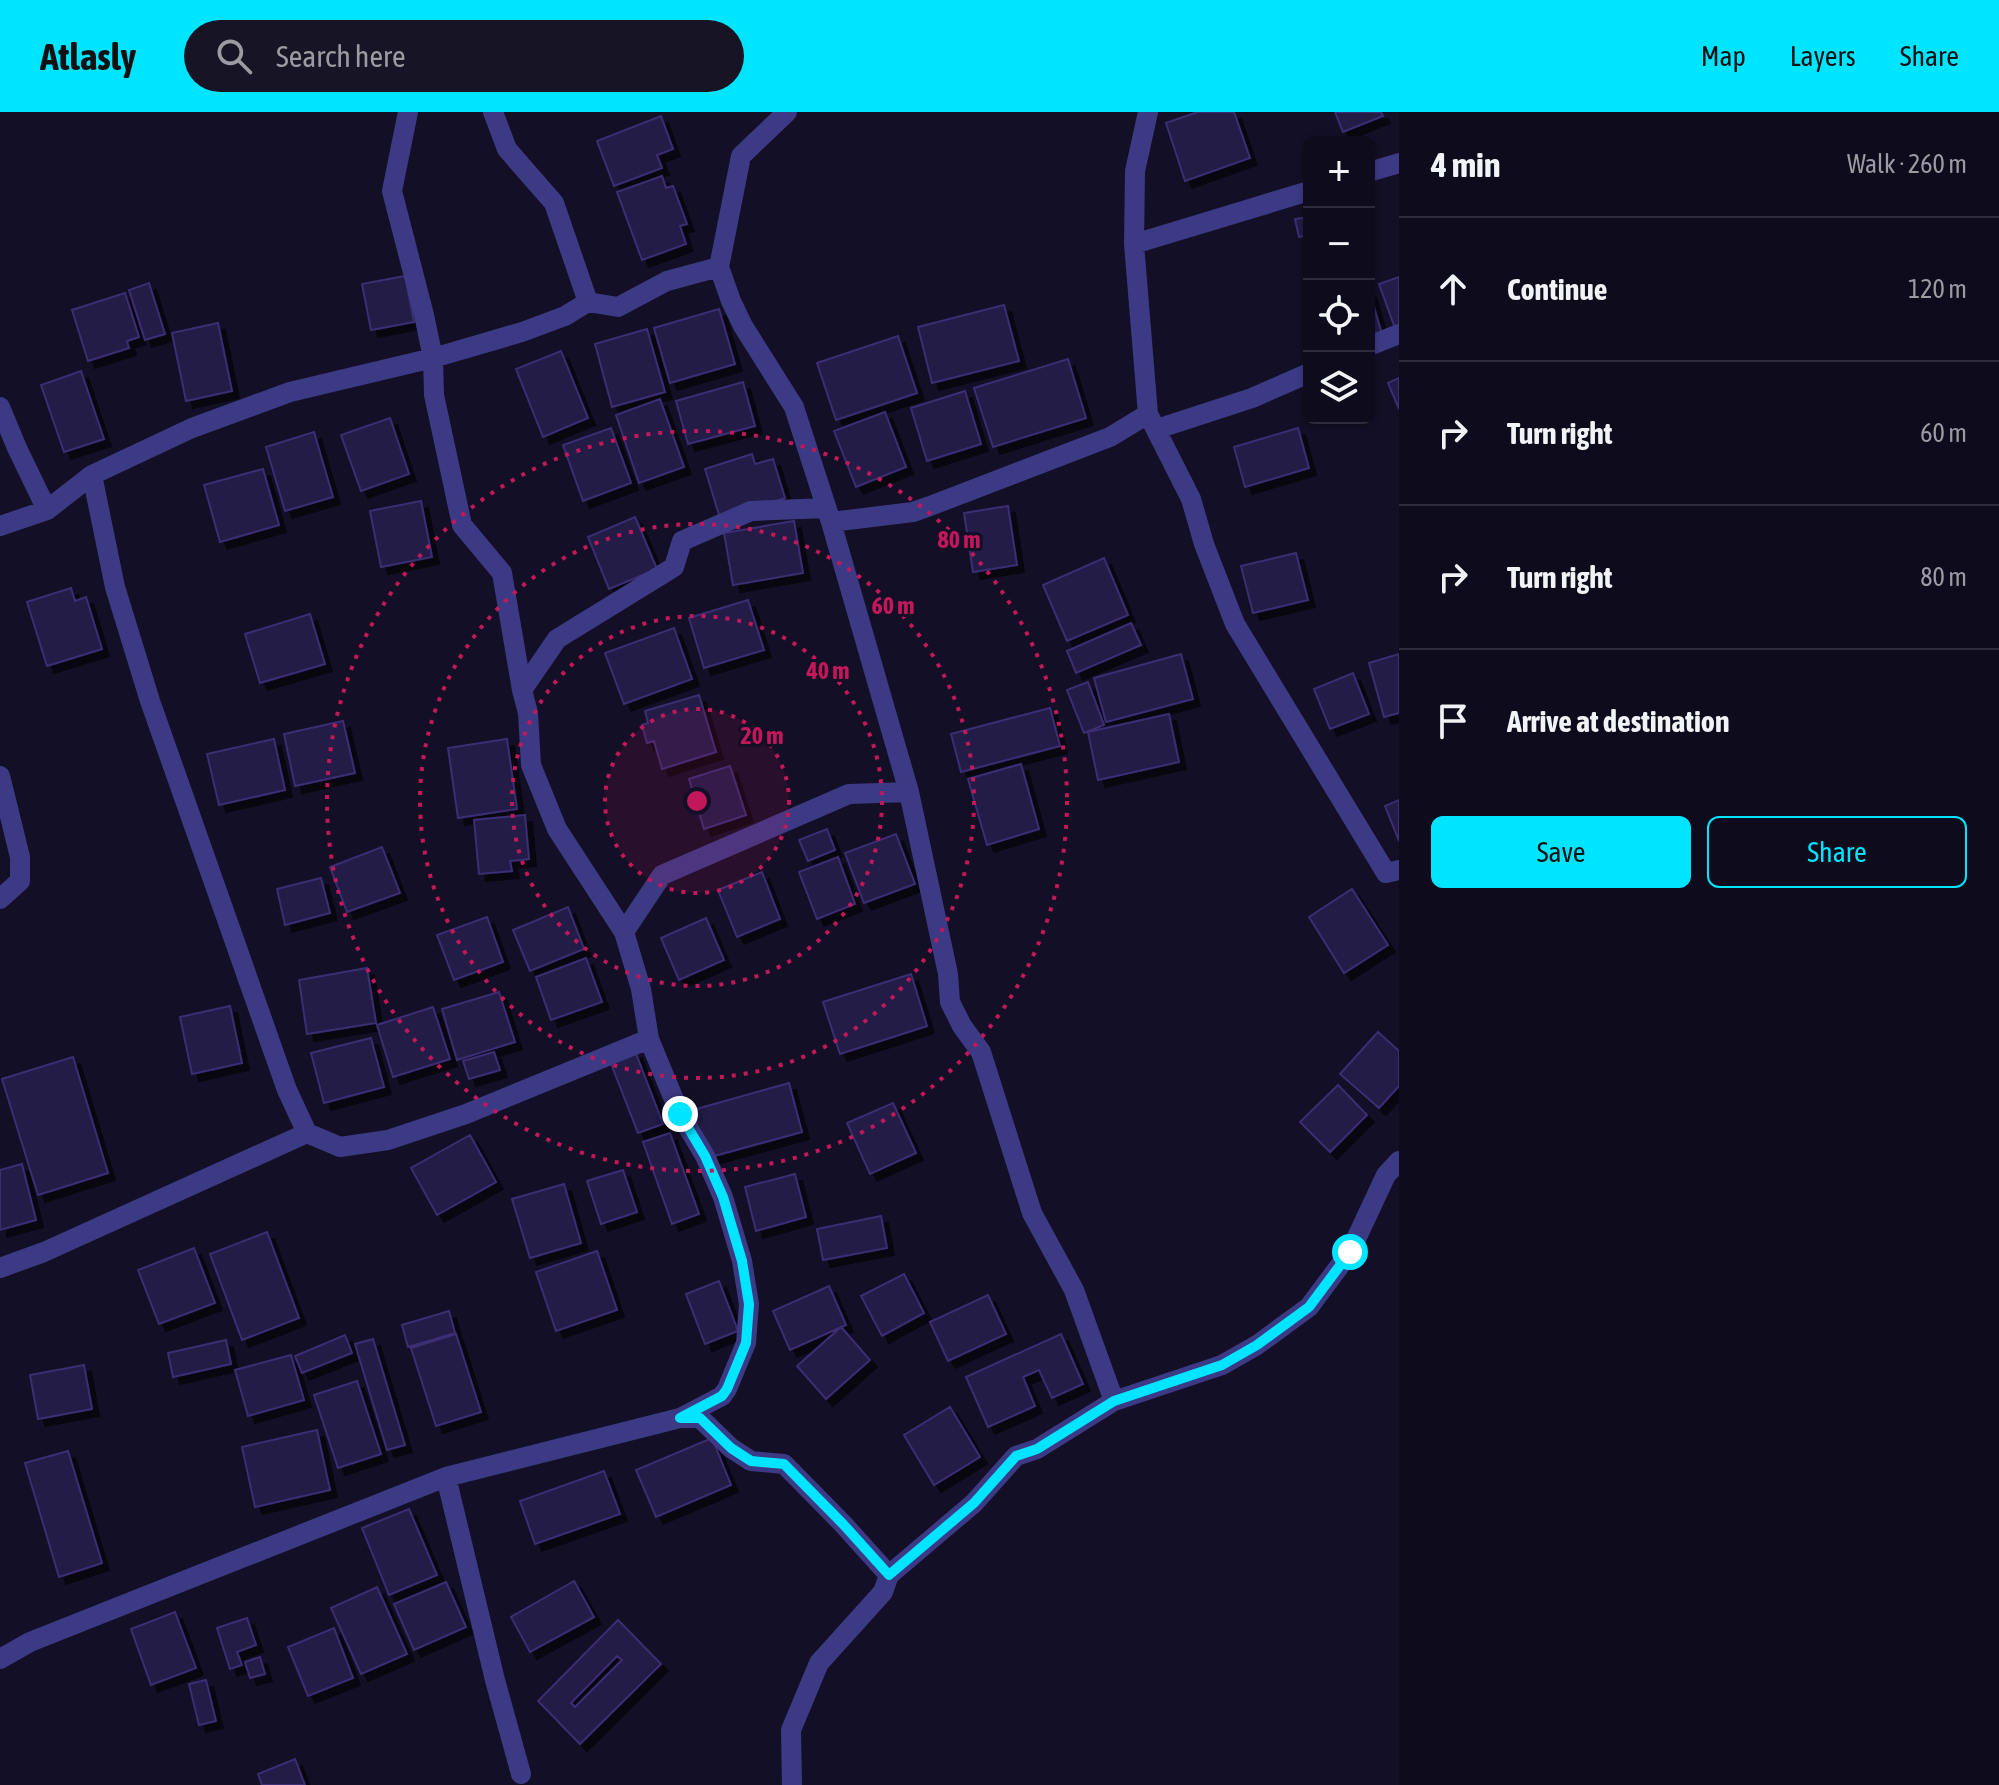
<!DOCTYPE html>
<meta charset="utf-8">
<style>
:root{--surface:#0e0b1c;--page:#171425;--text:#f1f3f6;--muted:#9b9ba3;--line:#2e2b3b;--accent:#00e5ff}
body{margin:0;font-family:"Asap Condensed",sans-serif;background:var(--page);color:var(--text)}
.controls{position:absolute;right:24px;top:24px;display:grid;overflow:hidden;border-radius:12px;box-shadow:0 2px 6px #0004}
.controls button{width:72px;height:72px;display:grid;place-items:center;padding:0;border:0;border-bottom:2px solid var(--line);background:var(--surface);color:var(--text);font:40px sans-serif}
.stop{position:absolute;width:24px;height:24px;margin:-18px;border:6px solid #00e5ff;border-radius:50%;background:#fff}
.stop.end{background:#00e5ff;border-color:#fff;box-shadow:0 2px 8px #0008}
.list{margin:0;padding:0;list-style:none}
h2{display:flex;justify-content:space-between;align-items:center;height:104px;margin:0;padding:0 32px;font-size:34px}
h2 small{font-size:26px;font-weight:400;color:var(--muted)}
.list li{display:grid;grid-template-columns:52px 1fr auto;gap:24px;align-items:center;box-sizing:border-box;height:144px;padding:0 32px;border-top:2px solid var(--line)}
.list b{display:block;font-size:30px;white-space:nowrap}
.list em{font-size:26px;font-style:normal;color:var(--muted)}
.actions{display:flex;gap:16px;padding:24px 32px}
.actions a{flex:1;padding:18px 0;border:2px solid var(--accent);border-radius:12px;text-align:center;font-size:28px;color:var(--accent)}
.actions .main{background:var(--accent);color:#111}
.icon{flex:none;width:44px;height:44px;fill:none;stroke:currentColor;stroke-width:2;stroke-linecap:round;stroke-linejoin:round}
.map{position:relative;flex:none;width:1399px;height:1673px;overflow:hidden}
header{display:flex;align-items:center;gap:48px;box-sizing:border-box;height:112px;padding:0 40px;background:var(--accent);color:#111}
header strong{font-size:38px}
nav{display:flex;gap:44px;margin-inline-start:auto;font-size:28px}
.search{width:560px;height:72px;background:var(--page);display:flex;align-items:center;gap:20px;box-sizing:border-box;padding:0 28px;border-radius:44px;color:var(--muted);font-size:30px}
main{display:flex}
aside{flex:1;background:var(--surface)}
.map>svg:first-child{display:block}
.building{fill:#241b47;stroke:#3b2d73;stroke-width:2;fill-rule:evenodd;filter:url(#shadow)}
.lines{fill:none;stroke-linecap:round;stroke-linejoin:round}
.minor{stroke:#3d3a85;stroke-width:20}
.route{stroke:#00e5ff;stroke-width:10}
.ring{fill:none;stroke:#c2185b;stroke-width:4;stroke-dasharray:4 8}
.centre{fill:#c2185b;stroke:#130f26;stroke-width:4}
.ring-label{font-size:24px;text-anchor:middle;font-weight:bold;fill:#c2185b;stroke:#130f26;stroke-width:6;stroke-linejoin:round;paint-order:stroke}
</style>
<header>
<strong>Atlasly</strong>
<div class="search"><svg class="icon" aria-label="search" viewBox="0 0 24 24"><circle cx="10" cy="10" r="6"/><path d="M15 15l6 6"/></svg>Search here</div>
<nav><a>Map</a><a>Layers</a><a>Share</a></nav>
</header>
<main>
<div class="map">
<svg width="1399" height="1673" viewBox="0 0 1399 1673">
<defs>
<filter id="shadow"><feDropShadow dx="7" dy="7" stdDeviation="0" flood-color="#0009"/></filter>
</defs>
<rect width="100%" height="100%" fill="#130f26"/>
<path class="building" d="M1198,0H1234L1250,46L1185,69L1166,11Z
M1335,0H1381L1383,4L1343,20Z
M661,4L673,37L657,43L662,56L614,74L597,29Z
M662,64L666,76L673,74L687,112L680,114L686,132L642,148L617,80Z
M1309,105V123L1299,125L1295,107Z
M405,164L414,210L371,218L362,172Z
M1399,165V214L1395,216L1379,172Z
M149,171L165,222L145,228L129,178Z
M1369,178L1382,222L1369,226Z
M125,181L139,225L127,229L129,236L88,249L72,198Z
M1004,193L1019,249L932,271L918,215Z
M719,197L735,252L670,271L654,216Z
M218,211L232,279L186,289L172,221Z
M647,217L665,280L612,295L595,232Z
M898,224L917,281L836,308L817,251Z
M561,239L588,306L543,325L516,257Z
M1068,247L1086,306L993,335L974,276Z
M81,259L104,327L64,340L41,273Z
M1399,266V297L1388,271Z
M743,270L755,314L688,332L676,289Z
M965,279L981,332L927,349L911,296Z
M660,287L684,355L639,371L616,303Z
M885,300L906,355L856,375L834,319Z
M390,306L409,362L361,379L341,323Z
M611,316L631,371L583,389L563,333Z
M1298,316L1309,356L1245,375L1234,335Z
M314,320L333,385L285,399L266,335Z
M752,342L755,352L773,347L785,386L720,406L705,357Z
M263,357L279,413L220,430L204,373Z
M421,389L432,445L381,455L370,399Z
M1008,394L1017,453L973,460L964,401Z
M635,405L657,457L609,477L588,425Z
M794,409L803,461L733,473L724,421Z
M1296,441L1308,488L1253,501L1241,454Z
M1104,446L1128,503L1067,529L1043,473Z
M71,476L75,489L86,485L102,537L47,554L27,490Z
M748,488L764,538L704,556L689,506Z
M310,502L325,552L260,571L245,522Z
M1131,511L1141,533L1076,561L1067,539Z
M674,516L692,567L624,592L605,541Z
M1181,542L1193,587L1106,610L1094,566Z
M1399,542V601L1384,605L1369,551Z
M1353,561L1369,602L1330,617L1314,577Z
M1088,570L1104,613L1084,621L1067,578Z
M699,583L716,640L662,657L654,629L647,631L642,613L648,611L645,599Z
M1050,596L1060,634L961,660L951,622Z
M1169,602L1179,650L1098,668L1088,620Z
M343,609L355,661L295,674L284,622Z
M274,627L285,678L219,693L207,642Z
M507,627L517,697L458,706L448,636Z
M1021,652L1039,717L987,733L968,667Z
M730,654L746,703L704,717L689,667Z
M1399,688V729L1385,694Z
M525,703L529,747L510,749L512,759L479,762L474,708Z
M827,717L835,738L808,749L799,728Z
M896,722L915,772L864,791L845,741Z
M382,735L400,781L347,800L330,755Z
M838,745L855,792L817,807L799,760Z
M762,760L780,807L737,825L718,778Z
M321,766L330,801L285,813L277,777Z
M1352,777L1388,833L1344,861L1309,805Z
M568,795L584,837L530,859L513,818Z
M487,805L503,850L454,868L437,823Z
M706,806L724,848L679,868L661,826Z
M586,846L602,890L551,908L536,865Z
M367,856L376,911L307,922L299,868Z
M911,862L927,914L840,942L823,890Z
M499,880L515,930L457,948L442,897Z
M230,894L242,951L192,962L180,905Z
M433,895L450,947L393,965L377,913Z
M1378,920L1399,939V974L1379,996L1340,962Z
M371,926L384,975L324,991L311,941Z
M635,939L663,1012L638,1021L610,949Z
M494,940L500,958L469,967L463,949Z
M73,945L108,1061L38,1083L2,967Z
M789,971L802,1020L707,1046L693,998Z
M1338,973L1367,1003L1330,1040L1300,1010Z
M893,991L916,1041L870,1062L847,1011Z
M670,1021L699,1102L672,1112L643,1030Z
M470,1023L496,1070L437,1103L411,1056Z
M22,1052L36,1108L0,1118V1058Z
M623,1058L637,1100L601,1112L587,1069Z
M795,1062L806,1105L756,1119L745,1075Z
M564,1072L581,1131L530,1146L512,1087Z
M881,1104L887,1136L823,1148L817,1117Z
M267,1120L299,1206L242,1228L210,1142Z
M194,1136L215,1191L159,1212L138,1158Z
M597,1139L617,1198L556,1219L536,1160Z
M904,1162L924,1201L882,1224L861,1184Z
M719,1169L738,1219L705,1232L686,1182Z
M829,1174L846,1213L790,1238L773,1199Z
M988,1183L1006,1222L948,1249L930,1210Z
M449,1199L455,1221L408,1235L402,1213Z
M841,1215L870,1248L826,1287L797,1254Z
M456,1222L481,1300L436,1314L411,1236Z
M1061,1222L1083,1272L1052,1286L1039,1258L1023,1265L1035,1294L988,1315L966,1265Z
M345,1223L352,1241L302,1261L295,1244Z
M373,1227L405,1333L387,1338L355,1232Z
M226,1228L231,1252L173,1265L168,1241Z
M291,1243L304,1288L248,1304L235,1258Z
M84,1253L92,1297L38,1307L30,1263Z
M357,1269L381,1342L338,1356L314,1283Z
M950,1295L980,1345L934,1373L904,1323Z
M317,1318L330,1378L255,1395L242,1335Z
M712,1326L731,1373L656,1405L636,1358Z
M68,1339L102,1451L59,1465L25,1351Z
M604,1359L620,1402L535,1432L520,1389Z
M409,1397L437,1463L389,1483L362,1416Z
M574,1469L594,1505L530,1540L511,1505Z
M446,1470L466,1515L414,1538L394,1492Z
M377,1475L407,1542L361,1562L331,1496Z
M175,1500L196,1556L151,1573L131,1517Z
M247,1506L256,1533L237,1540L242,1553L230,1557L217,1516Z
M618,1508L661,1552L580,1632L538,1589ZM617,1544L622,1548L575,1595L571,1591Z
M334,1516L353,1566L308,1584L288,1535Z
M260,1545L265,1562L250,1566L245,1550Z
M206,1568L216,1609L199,1613L189,1572Z
M295,1647L305,1673H262L258,1662Z"/>
<g class="lines">
<path class="minor" d="M408,0L392,79L424,203L433,246L434,283L462,413L502,461L522,578
M493,0L507,37L554,91L588,190
M1148,0L1135,59L1134,132L1148,302L1191,387L1204,432L1235,512L1386,761L1399,758
M1369,60L1399,51
M1134,132L1309,79
M1369,234L1399,222
M0,295L17,336L47,398L92,363L192,316L290,280L433,246L522,220L565,204L588,190L618,195L667,169L719,155L741,44L787,0
M1157,317L1252,286L1309,261
M92,363L115,475L150,589L287,978L307,1021L340,1035L388,1028L466,1002L649,927
M831,410L913,400L930,394L1110,325L1148,302
M0,414L47,398
M0,664L20,745V769L0,787
M909,680L948,862L950,890L962,914L981,940L1032,1101L1074,1178L1114,1289
M624,820L557,717L531,653L528,601L522,578L557,527L674,455L682,429L751,399L826,396
M0,1156L44,1140L307,1021
M680,1306H700L731,1336L751,1349L784,1352L843,1412L889,1463L974,1391L1016,1344L1037,1337L1114,1289L1222,1253L1257,1233L1309,1195L1350,1140L1386,1063L1399,1049
M446,1365L495,1568L521,1662
M0,1547L30,1530L446,1365L680,1306L722,1284L727,1277L746,1231L749,1192L742,1149L723,1085L705,1044L680,1002L649,927L641,877L624,820L662,763L849,682L909,680L831,410L794,295L743,214L731,189L719,155
M792,1673L791,1618L819,1551L883,1480L889,1463"/>
</g>
<g class="lines">
<path class="route" d="M680,1002L705,1044L723,1085L742,1149L749,1192L746,1231L727,1277L722,1284L680,1306H700L731,1336L751,1349L784,1352L843,1412L889,1463L974,1391L1016,1344L1037,1337L1114,1289L1222,1253L1257,1233L1309,1195L1350,1140"/>
</g>
<circle cx="697" cy="689" r="92" fill="#c2185b" fill-opacity=".12"/>
<g class="ring">
<circle cx="697" cy="689" r="92"/>
<circle cx="697" cy="689" r="185"/>
<circle cx="697" cy="689" r="277"/>
<circle cx="697" cy="689" r="370"/>
</g>
<circle cx="697" cy="689" r="12" class="centre"/>
<g class="ring-label">
<text x="959" y="436">80 m</text>
<text x="893" y="502">60 m</text>
<text x="828" y="567">40 m</text>
<text x="762" y="632">20 m</text>
</g>
</svg>
<div class="controls">
<button>+</button>
<button>−</button>
<button><svg class="icon" aria-label="locate" viewBox="0 0 24 24"><circle cx="12" cy="12" r="6"/><path d="M12 2v4M12 18v4M2 12h4M18 12h4"/></svg></button>
<button><svg class="icon" aria-label="layers" viewBox="0 0 24 24"><path d="M12 4l9 5-9 5-9-5zM3 14l9 5 9-5"/></svg></button>
</div>
<div class="stop" style="left:1350px;top:1140px"></div>
<div class="stop end" style="left:680px;top:1002px"></div>
</div>
<aside>
<h2>4 min<small>Walk · 260 m</small></h2>
<ul class="list">
<li><svg class="icon" aria-label="ahead" viewBox="0 0 24 24"><path d="M12 20V5M6 11l6-6 6 6"/></svg><div><b>Continue</b></div><em>120 m</em></li>
<li><svg class="icon" aria-label="right" viewBox="0 0 24 24"><path d="M7 20v-9h11M14 6l5 5-5 5"/></svg><div><b>Turn right</b></div><em>60 m</em></li>
<li><svg class="icon" aria-label="right" viewBox="0 0 24 24"><path d="M7 20v-9h11M14 6l5 5-5 5"/></svg><div><b>Turn right</b></div><em>80 m</em></li>
<li><svg class="icon" aria-label="arrive" viewBox="0 0 24 24"><path d="M6 21V4h12l-3 4 3 4H6"/></svg><div><b>Arrive at destination</b></div></li>
</ul>
<div class="actions"><a class="main">Save</a><a>Share</a></div>
</aside>
</main>
